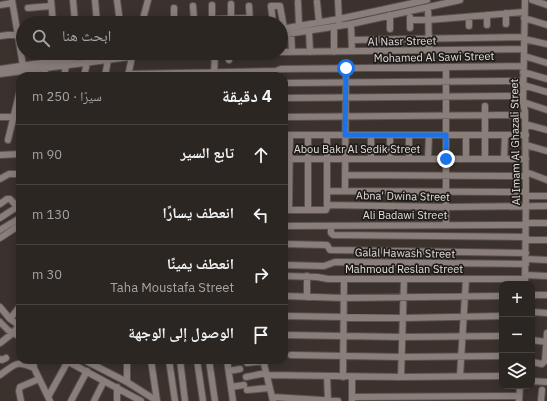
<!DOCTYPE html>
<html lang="ar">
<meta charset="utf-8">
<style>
:root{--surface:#2c2622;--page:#342e2a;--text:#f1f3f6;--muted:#a6a5a5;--line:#484340}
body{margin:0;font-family:"IBM Plex Sans","Noto Naskh Arabic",sans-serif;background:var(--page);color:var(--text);direction:rtl}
.controls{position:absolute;right:12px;bottom:12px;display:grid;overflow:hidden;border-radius:8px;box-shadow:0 2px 10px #0003}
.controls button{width:36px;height:36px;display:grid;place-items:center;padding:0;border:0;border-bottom:1px solid var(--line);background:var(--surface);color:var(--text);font:20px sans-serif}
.stop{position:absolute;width:12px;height:12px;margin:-9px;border:3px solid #1a73e8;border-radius:50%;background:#fff}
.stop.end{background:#1a73e8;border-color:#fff;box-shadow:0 1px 4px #0008}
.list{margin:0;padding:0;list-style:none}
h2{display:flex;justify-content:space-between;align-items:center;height:52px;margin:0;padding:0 16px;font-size:17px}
h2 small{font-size:13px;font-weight:400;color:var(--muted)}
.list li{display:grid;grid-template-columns:26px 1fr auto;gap:12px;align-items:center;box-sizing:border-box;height:60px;padding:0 16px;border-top:1px solid var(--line)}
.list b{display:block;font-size:15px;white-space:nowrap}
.list p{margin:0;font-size:13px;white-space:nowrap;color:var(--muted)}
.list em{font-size:13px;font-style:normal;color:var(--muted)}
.icon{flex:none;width:22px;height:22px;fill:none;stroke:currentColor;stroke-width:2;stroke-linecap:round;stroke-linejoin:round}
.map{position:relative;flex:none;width:547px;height:401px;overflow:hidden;direction:ltr}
.search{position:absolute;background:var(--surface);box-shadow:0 2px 10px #0003;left:16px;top:16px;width:272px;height:44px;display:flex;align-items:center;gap:10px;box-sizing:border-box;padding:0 14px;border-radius:22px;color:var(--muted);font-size:15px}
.panel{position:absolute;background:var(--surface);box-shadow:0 2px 10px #0003;left:16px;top:72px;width:272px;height:292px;border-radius:12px;direction:rtl}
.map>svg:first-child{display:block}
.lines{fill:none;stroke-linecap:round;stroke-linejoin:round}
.minor-casing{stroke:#58514d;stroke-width:8}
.minor{stroke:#897e7a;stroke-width:6}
.route{stroke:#1a73e8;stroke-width:5}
.labels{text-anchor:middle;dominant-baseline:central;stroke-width:3.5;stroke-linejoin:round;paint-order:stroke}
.street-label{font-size:11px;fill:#e3ddda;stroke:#1f1b19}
</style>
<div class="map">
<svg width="547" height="401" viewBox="0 0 547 401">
<rect width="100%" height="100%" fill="#3b322e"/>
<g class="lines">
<g class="minor-casing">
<path id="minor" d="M12,0L23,66
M51,0L53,23
M73,0L75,23
M95,0L97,23
M117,0L120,23
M338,0L339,22
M525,0L523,104L525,111L526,196L525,284
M532,0L547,5
M298,2L299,26
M317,2L319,22
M231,4V18
M0,5L12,3
M212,5V19
M193,6L194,19
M249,6L250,23
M428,7L429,50
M28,8L51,6
M174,8V20
M506,13V24
M487,15V25
M410,17V28
M469,17V26
M524,18L547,25
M410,20H428L524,12
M143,21L250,18
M125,23L142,22
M142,23L148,0
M273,23L271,6H280L284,28
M351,24L352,51
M334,27V52
M281,29L339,19L427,0
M390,29V15
M309,31L310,52
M291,33L292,52
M281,35L351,24L460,0
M0,36L23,33
M524,39L547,44
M352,40L524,37
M281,52L524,49
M524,56L547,63
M229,60L230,53
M0,69L108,53
M523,72L547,79
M0,74L160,53
M128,74L276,71L281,69L523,66
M214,75L215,53
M44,76L46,68
M64,76L66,66
M84,76L87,63
M105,76L108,60
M128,76L132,57
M284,83L523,81
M523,85L547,92
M284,98L523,96
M523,102L547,110
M0,117H20
M284,117L525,115
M525,124L547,130
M284,135H526
M327,135V205
M466,135V159
M8,140L20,90
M526,145L547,151
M0,155L20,154
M284,159H526
M371,159V135
M390,159V135
M409,159V135
M428,159L429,135
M485,159V106
M504,159L505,135
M526,172L547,180
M345,175L526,176
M0,179L9,174H20
M327,191L526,192
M345,191L346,68
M526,196H547
M0,204L7,199H10L20,210
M284,210H326L328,205L446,207L547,206
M289,210L290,135
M308,210V135
M0,218L17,207
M526,223H547
M446,225V67
M284,226L526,225
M331,226V233L333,235L526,237
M0,230L20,218
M0,238L20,225
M526,240H547
M284,244L327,245L330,250L526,253
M526,259L547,260
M284,265L324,266L335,262L526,264
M525,275L547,276
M284,276L317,277L328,279H525
M532,295H547
M284,296L344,298L502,296
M307,297V276
M0,307L10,319L20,326
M532,312L547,313
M284,316L403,318L502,316
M10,319L20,306
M0,322L8,330L20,337
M284,335L402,337L502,336
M532,340L546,342
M0,343L13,333L19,325
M291,355L402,357L502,356
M0,359L2,360L6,358
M33,360L34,368L50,401
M65,360L141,401
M84,360L127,382L157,401
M151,360L157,401
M169,360L175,401
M180,360L185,401
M197,360L203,401
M209,360L215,401
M227,360L233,401
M263,360L273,401
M532,362L542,364L545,361L547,333
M247,363L264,361
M229,371L240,369
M0,375C16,364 15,360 34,368
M267,375L401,377L502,376
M327,376L328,401
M460,376L466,279
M246,377L266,373
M343,377L344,279
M352,377V401
M401,377L404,280
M532,381L547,382
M127,382V360
M117,387V401
M231,387L244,385
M247,390L269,388
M48,397L68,361
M272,397L338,401
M352,397L519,396
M21,401L19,391L20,387L39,379
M71,401L87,371
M94,401L104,381
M519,401L520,386
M541,401L542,390"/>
</g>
<use href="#minor" class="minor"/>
</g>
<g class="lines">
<path class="route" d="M346,68L345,135H446V159"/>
</g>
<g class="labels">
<g class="street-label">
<text transform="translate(402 41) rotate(-1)">Al Nasr Street</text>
<text transform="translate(434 57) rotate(-1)">Mohamed Al Sawi Street</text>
<text transform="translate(515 142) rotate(-91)">Al Imam Al Ghazali Street</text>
<text x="357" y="149">Abou Bakr Al Sedik Street</text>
<text transform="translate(403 196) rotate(1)">Abna' Dwina Street</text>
<text x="405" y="215">Ali Badawi Street</text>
<text transform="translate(405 253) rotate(1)">Galal Hawash Street</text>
<text x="404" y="269">Mahmoud Reslan Street</text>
</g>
</g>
</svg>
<div class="controls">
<button>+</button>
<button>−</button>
<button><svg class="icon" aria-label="layers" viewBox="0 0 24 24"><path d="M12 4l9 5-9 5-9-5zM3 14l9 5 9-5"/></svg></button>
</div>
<div class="stop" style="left:346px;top:68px"></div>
<div class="stop end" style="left:446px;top:159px"></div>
<div class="search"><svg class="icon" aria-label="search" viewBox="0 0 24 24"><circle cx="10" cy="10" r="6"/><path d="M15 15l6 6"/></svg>ابحث هنا</div>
<section class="panel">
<h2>4 دقيقة<small>سيرًا · 250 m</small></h2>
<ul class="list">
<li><svg class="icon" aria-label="ahead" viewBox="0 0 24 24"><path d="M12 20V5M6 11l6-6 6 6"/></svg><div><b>تابع السير</b></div><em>90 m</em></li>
<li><svg class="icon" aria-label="left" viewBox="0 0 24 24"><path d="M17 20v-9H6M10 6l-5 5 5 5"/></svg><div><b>انعطف يسارًا</b></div><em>130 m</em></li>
<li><svg class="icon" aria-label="right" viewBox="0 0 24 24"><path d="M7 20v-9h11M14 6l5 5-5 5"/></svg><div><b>انعطف يمينًا</b><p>Taha Moustafa Street</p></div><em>30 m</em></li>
<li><svg class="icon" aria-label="arrive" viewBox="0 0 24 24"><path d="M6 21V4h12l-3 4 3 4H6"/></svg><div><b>الوصول إلى الوجهة</b></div></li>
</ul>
</section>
</div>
